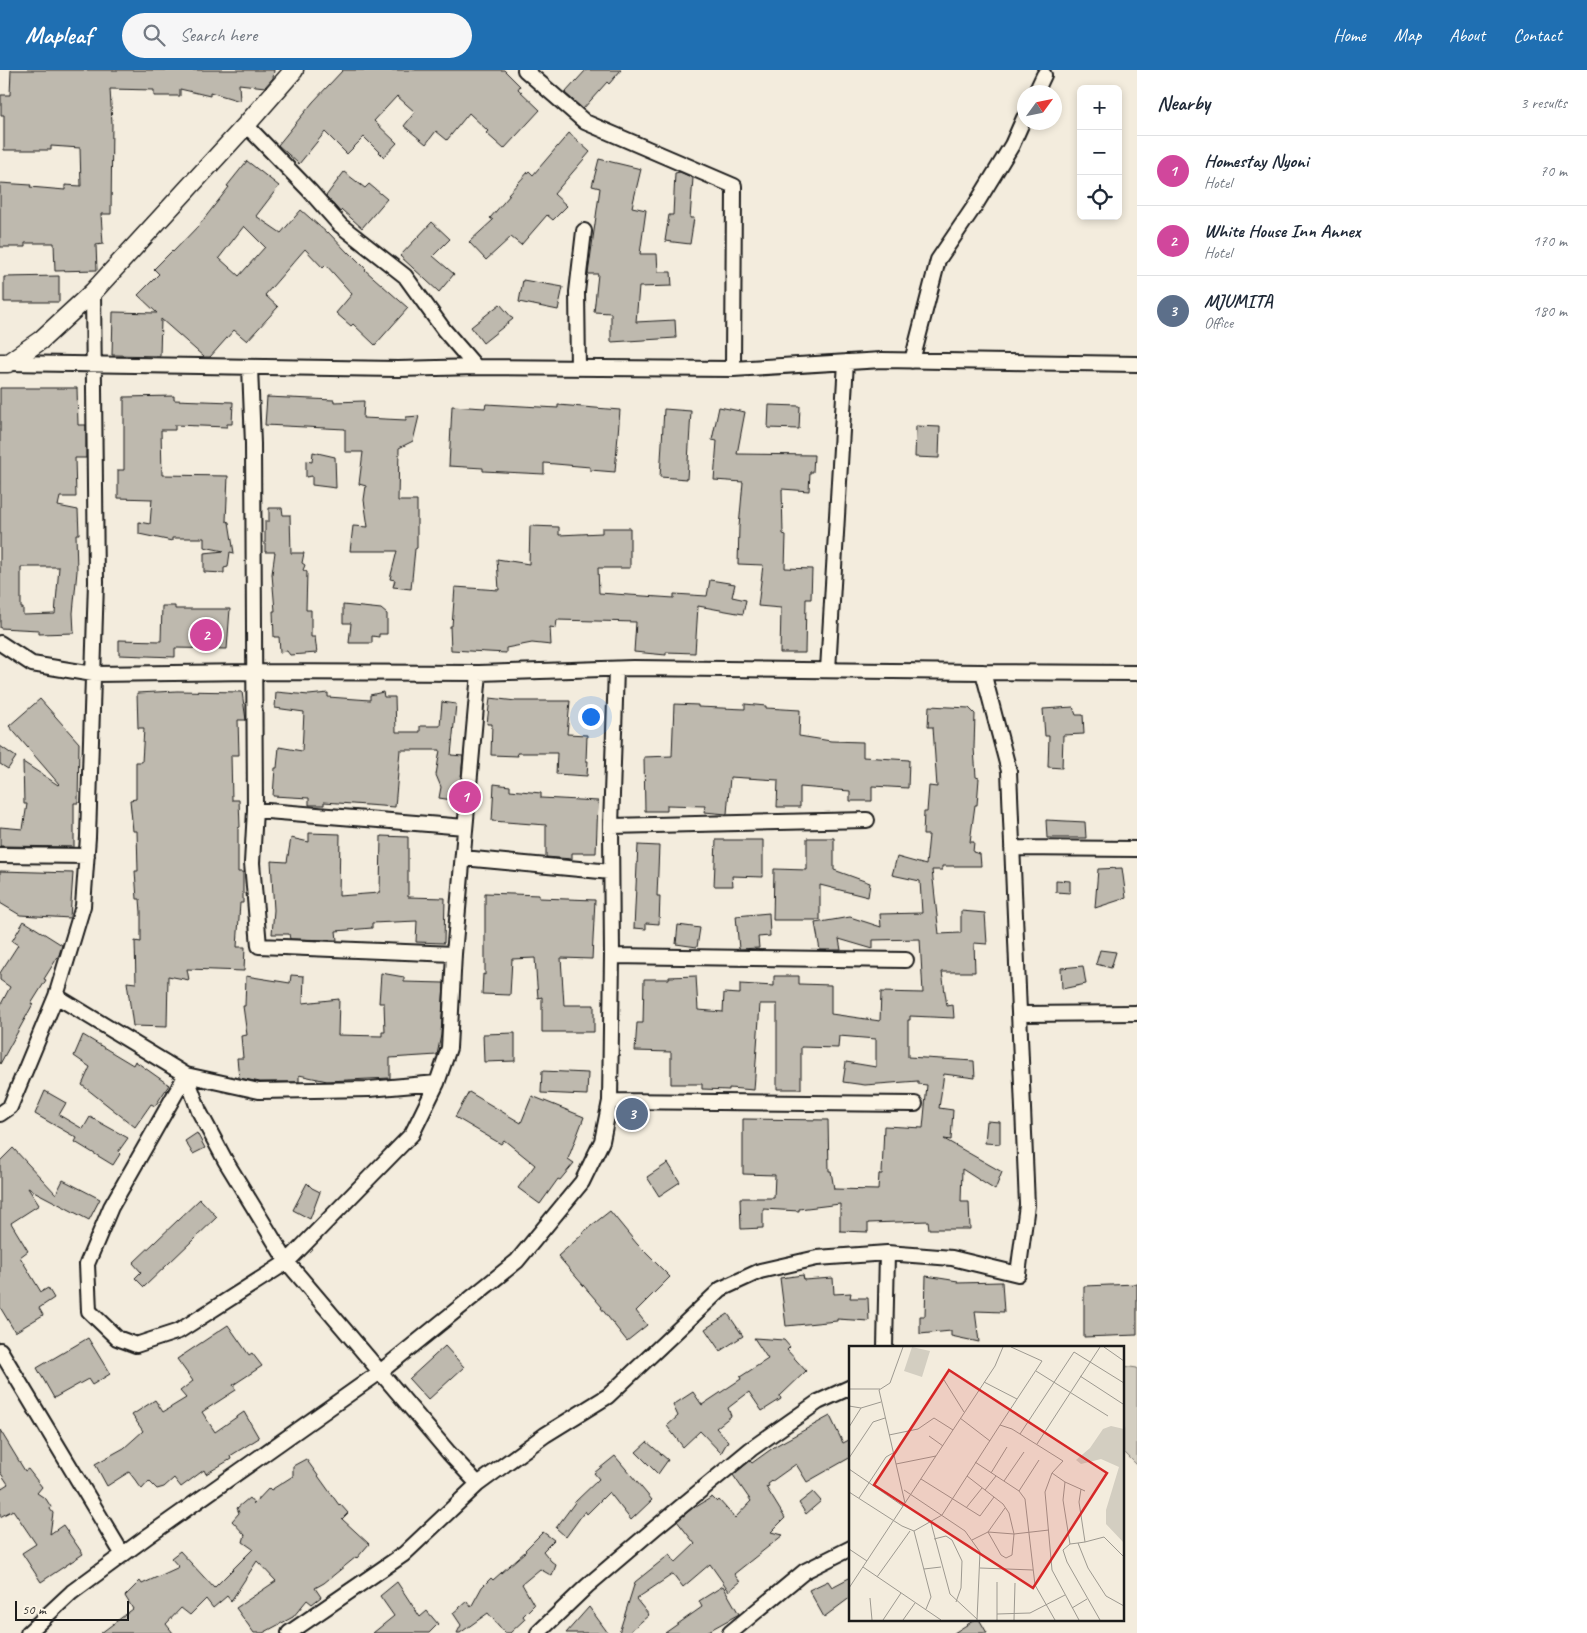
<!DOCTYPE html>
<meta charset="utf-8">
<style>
:root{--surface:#fff;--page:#f6f6f7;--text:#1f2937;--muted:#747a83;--line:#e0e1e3;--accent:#1f6fb2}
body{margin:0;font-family:Caveat,sans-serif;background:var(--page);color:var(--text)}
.controls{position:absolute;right:15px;top:15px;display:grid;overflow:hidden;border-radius:8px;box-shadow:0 2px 8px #0003}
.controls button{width:45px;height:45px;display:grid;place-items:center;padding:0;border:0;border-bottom:1px solid var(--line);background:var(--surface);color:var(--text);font:25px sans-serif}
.compass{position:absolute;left:1017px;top:15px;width:45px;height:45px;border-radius:50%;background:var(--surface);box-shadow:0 2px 8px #0003;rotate:57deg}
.scale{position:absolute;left:15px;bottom:12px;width:114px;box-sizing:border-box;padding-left:5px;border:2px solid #1c1c1c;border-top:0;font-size:14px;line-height:18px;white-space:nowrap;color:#1c1c1c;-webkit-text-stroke:4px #fcf5e5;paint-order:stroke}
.you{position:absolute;left:590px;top:646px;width:18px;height:18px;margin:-12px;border:4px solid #fff;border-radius:50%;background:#1a73e8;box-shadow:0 0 0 8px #1a73e833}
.badge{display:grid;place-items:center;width:32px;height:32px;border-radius:50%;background:var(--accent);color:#fff;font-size:16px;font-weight:700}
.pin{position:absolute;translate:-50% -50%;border:2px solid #fff;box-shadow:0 1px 5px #0006}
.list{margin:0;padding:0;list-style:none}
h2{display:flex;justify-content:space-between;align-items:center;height:65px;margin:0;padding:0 20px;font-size:21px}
h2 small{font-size:16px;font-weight:400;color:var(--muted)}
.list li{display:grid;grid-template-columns:32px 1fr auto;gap:15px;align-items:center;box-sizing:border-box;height:70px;padding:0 20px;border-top:1px solid var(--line)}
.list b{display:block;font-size:19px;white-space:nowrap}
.list p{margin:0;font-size:16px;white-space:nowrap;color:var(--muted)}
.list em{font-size:16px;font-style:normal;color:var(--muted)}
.icon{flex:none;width:28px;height:28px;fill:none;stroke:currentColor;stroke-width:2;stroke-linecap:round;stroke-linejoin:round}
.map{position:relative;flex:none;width:1137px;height:1563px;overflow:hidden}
header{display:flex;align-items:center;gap:30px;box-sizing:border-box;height:70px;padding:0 25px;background:var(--accent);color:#fff}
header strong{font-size:24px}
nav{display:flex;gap:28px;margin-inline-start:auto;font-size:18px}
.search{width:350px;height:45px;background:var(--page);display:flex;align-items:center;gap:12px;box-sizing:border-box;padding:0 18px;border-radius:28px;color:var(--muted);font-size:19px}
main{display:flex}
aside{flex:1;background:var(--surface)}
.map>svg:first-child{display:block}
.green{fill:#d3cec1;stroke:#78756e}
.building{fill:#beb9ae;stroke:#1c1c1c;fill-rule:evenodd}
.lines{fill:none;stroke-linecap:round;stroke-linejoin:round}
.minor-casing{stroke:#1c1c1c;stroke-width:18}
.tertiary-casing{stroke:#1c1c1c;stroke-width:21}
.minor{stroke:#fcf5e5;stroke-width:14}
.tertiary{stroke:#fcf5e5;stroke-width:18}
.inset-road{fill:none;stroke:#9d9990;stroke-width:1}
.view{fill:#d62828;fill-opacity:0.15;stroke:#d62828;stroke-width:2.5}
.inset-edge{fill:none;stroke:#1c1c1c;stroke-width:2.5}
</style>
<header>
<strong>Mapleaf</strong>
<div class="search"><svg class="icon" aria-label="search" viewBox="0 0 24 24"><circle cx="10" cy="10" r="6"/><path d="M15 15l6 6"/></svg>Search here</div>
<nav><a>Home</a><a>Map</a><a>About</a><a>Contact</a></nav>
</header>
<main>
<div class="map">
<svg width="1137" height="1563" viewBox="0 0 1137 1563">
<rect width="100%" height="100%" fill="#f3ecdd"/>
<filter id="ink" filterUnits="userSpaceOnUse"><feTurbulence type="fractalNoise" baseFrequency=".02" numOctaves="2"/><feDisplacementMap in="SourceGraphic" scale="10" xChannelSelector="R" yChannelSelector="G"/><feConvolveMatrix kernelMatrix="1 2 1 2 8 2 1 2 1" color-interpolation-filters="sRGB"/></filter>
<g filter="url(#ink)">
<path class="green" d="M1123,1296L1137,1298V1395L1123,1381Z"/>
<path class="building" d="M11,0H274L273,8L265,17L239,14L240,31L210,22V26L180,19V26H154V20L110,19L112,53L111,144H101L103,174L96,175L97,200L55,201L54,173H25V177H0V113L31,115L30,117L65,120V115L81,116L80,78L51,76V80H4V45H1V25H10Z
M343,0H504L520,16L518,19L540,40L504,79L486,63L488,61L469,43L447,70L436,61L426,74L404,56L415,42L397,26L374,51L397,73L384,87L364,67L347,84L325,62L299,94L278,75L313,32Z
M586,0H621L609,14L607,12L583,39L565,23Z
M569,63L590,82L554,124L567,136L553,150L547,145L521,175L511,167L486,190L469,172L493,150L490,148L510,125L508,124L529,101L533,105Z
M599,89L641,99L632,137L646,140L640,184H657L658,202H671L672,216L639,217L636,252L675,250L676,268L611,272V243L594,242L598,204H588L600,118L592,116Z
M247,91L279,116L256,146L281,163L301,140L327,163L328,162L348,183L349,182L366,199L365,200L408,238L375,275L353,254L351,256L336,243L352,224L326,195L323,198L305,179L265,225L278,237L247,271L234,260L210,287H204L161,249L160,286L112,285L113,242L157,243L138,225L159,204L154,199L172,181L173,182L200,154L229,117L227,116ZM244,156L265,177L239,206L219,188Z
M344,102L365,118L369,114L387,129L362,158L342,140L340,142L326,126Z
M680,102L693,108L690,148H694L690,174L665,171L669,145H673L675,103Z
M432,152L450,169L433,186L454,204L439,222L400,186Z
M59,206V232H4V207Z
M523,210L563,217L558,240L519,232Z
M500,234L513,249L483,273L471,257Z
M0,318H77L78,355H86V388H75L76,427H60L58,436L78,440L79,464H76L77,501L73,543L74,563L39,564V560L0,558ZM21,497H59L55,544L23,545V538H21Z
M174,326V330L233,332L232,354H227V357L175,355V360H161L162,405L228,406L226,451L229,452L234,483L230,482L228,497L224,498V503L204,502V483L224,481L204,477V468H172V471L139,464V452L150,454L152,429L118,428V400H124V327Z
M267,327L334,330V332L364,331L363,348L406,350V347L419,346L413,371L399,378L398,431H417V478L415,479L411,519L393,517L395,510L390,509L397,481H350L353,456L368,457L364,430L366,416L359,414L363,382H345V359L265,355Z
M486,334L558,338V335L620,340L615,402L590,400V397L544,393V404L483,401V398L449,396L452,336L485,338Z
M769,335L800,336L799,359L768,358Z
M719,337L745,342L737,384L814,385L813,402H810L809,421L782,419L783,464L786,465L785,498L812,499L811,529H806L805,583H780L781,538L758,536L763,495L738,494L739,457L743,412L714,410L717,371L712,370Z
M664,339L691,341L687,409L660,407Z
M916,356L940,357L939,388L915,387Z
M313,382L335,387L336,418L312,415V406L306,407V391L312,392Z
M269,438H282L283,445H290L291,483H304L302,493L305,495L303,500L307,502L306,540H311V567H315L317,583L290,585L287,581L280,582L279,567H274L273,541H275L272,504L275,482H265V451H269Z
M530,456L559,457V465L602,463V458H630V498H598L599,523L674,528V524L707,526L710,510L735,514L732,527L746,530L743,544L698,536L695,583L666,582V585L634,582L636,552L557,550L556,558L550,557L551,575L532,573L506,578V583L451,580L450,556H452L455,517L499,520L497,489L529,494Z
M343,535L381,539L387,544V564H379V567L372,566V573H349L351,553H343Z
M162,536H175V539H230L227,579L175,578V587L119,585V570L161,571Z
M177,621L242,622L246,650H238L239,685H231L232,730H239L240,757L238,758V802H243V833H240L237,877H245L244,901L187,899L189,910L168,906L167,957L133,956L127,912L136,913L135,871L141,872V842L140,829H137L135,801H138L137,761H133L130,730L136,729V692H142L144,658H138L137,623Z
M276,622L309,625L328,623V627L370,630V625L383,622L384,627H395L396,662H420V656H440L442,632L456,634L451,685L463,686L459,731L439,728L441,717L436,705L440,680H400L395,737L324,732V735H309V728L273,726L275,698H277L279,677L302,681L304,642L275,638Z
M490,628L516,631H570L567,664L587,665L586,691H588L587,706L556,704L557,683H517L518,686L491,685L492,654H487Z
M40,629L79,673L78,733H74V777L0,776V757L23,759L27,734H24L23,692L58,715L59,714L9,656Z
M674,634L698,635V637L745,639V634L766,636V638L800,640L799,666L831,671L863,672V687L909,690L908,718L872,716V731H850V721L800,717V737H777L778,710L730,707L727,744L704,742L705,736L667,735V741H645L644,687L672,686Z
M929,636L969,638L975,644L974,678L976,707L979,708L977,735H975L970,772H974L973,782L980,784L981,796H942V800H932L939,864L961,863V841L985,843L987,874L974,873L975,902H942L947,936L953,935L954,948L910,946V950H908V987L974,991L975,1008L944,1004L939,1038L953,1040L951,1070L944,1069L1002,1102L995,1120L962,1099L961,1132H969L970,1159H929L928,1151L868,1153V1162L840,1161V1134L799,1139V1141L763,1139V1158L741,1159L740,1128H774L775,1105L743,1104V1049L828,1050L829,1101H831L834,1119L878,1120L879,1104H882L884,1056L923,1058L927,1015L918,1014V1011L865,1015L843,1012L846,992L876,997V969L839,966L838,978L801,977V1019H777V934H760L754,1020L729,1018V1020L702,1019V1014H671V982L635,981L637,953H643L644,909H669V907L696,906L698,940L723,942L724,923L740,924V914L774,916V906H799V914L831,915V944L880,951L881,922L923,923L920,869L873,870V879L839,869L841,880H820L815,853L850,847L881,857L880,844L922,843L920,811L892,805L897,787L926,795L929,765H923L924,742H927L929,716L937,717L933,657H928Z
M1073,637L1076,645H1083L1084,664L1063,665L1062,698L1048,697L1049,666H1045L1043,639Z
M0,676L16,687L8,699L0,694Z
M494,714L510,716V720L541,723V728L598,731L596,783H572V789L546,787V755L492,751Z
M1046,750L1085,752L1086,768H1047Z
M309,763L340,764L339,826L379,823V821H380L381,766L408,767V827L445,828L444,873L416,872L417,851L372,853V858L336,861L337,870L290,869L289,864H272L274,840L271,791L287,792L291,768L309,772Z
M807,768H834V800L870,813L868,827L820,815V850H773L774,799L807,800Z
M716,770H763V807L732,806L733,816H714Z
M638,775L659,776L657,826H660L659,854L646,853V859L634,858Z
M1122,798L1126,828L1095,838L1098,799Z
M0,801L73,803L70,848L20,845L0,833Z
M1056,810L1070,811V823L1056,822Z
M485,823L539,825V828L595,830L592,889L561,888L564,935H594V962H542V927L538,928L535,888L512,889L510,925L482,924L483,904L485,905Z
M769,843L770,866L758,867L759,878L739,879L736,846Z
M24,851L62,875L59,885L44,909L46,910L31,934H33L0,994V936L10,917L0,910V903L18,875L12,871Z
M678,855L700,858L697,877L676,874Z
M1100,880L1116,882L1111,898L1096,894Z
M1083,896L1086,914L1062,919L1061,898Z
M381,903L404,907V912L444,913L441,965L437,985L390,988V1008L327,1011L299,1005V1012H260L239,1008L237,988H243L241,966L247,965L243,936H245L246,906L290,913L291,905L304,906L303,933L339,929L338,965L382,966V962H385L384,933H379Z
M515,963V991L484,992L483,964Z
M83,965L133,995L135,991L169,1015L155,1036L151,1034L135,1057L82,1015L90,997L74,986Z
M542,1001L588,1003L587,1025L541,1023Z
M45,1021L66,1033L59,1045L83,1059L90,1047L128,1068L118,1082L120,1084L113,1095L75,1072L77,1068L35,1044Z
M469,1022L521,1053L532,1026L584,1047L568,1089L574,1093L560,1110L558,1109L540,1134L518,1118L535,1095L504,1070L501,1074L455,1047Z
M987,1051L1000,1052V1074L985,1073Z
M197,1063L205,1078L193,1084L185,1071Z
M13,1078L56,1124L63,1110L100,1129L89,1150L28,1118L39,1135L11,1153L28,1181L20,1187L41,1222L48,1218L54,1228L39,1238L43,1245L15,1262L0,1237V1091Z
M668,1093L680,1112L659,1126L647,1107Z
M307,1113L312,1118L320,1122L310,1149L293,1140Z
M200,1129L217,1147L144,1217L135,1208L141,1202L133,1193Z
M610,1141L637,1174L670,1207L636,1241L647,1255L627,1271L601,1238L602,1237L558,1186L583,1164L582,1163Z
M803,1205L804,1210L833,1208L834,1224L851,1223L850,1228H868L869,1251L837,1249V1251L786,1256L780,1208Z
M926,1206L958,1211L957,1213L1002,1212L1004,1242L975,1241L979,1272L951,1266V1261L920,1264V1246H925Z
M1137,1214V1265L1084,1267V1216Z
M728,1244L743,1266L720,1281L705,1259Z
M228,1255L249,1285L252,1283L262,1296L233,1315L236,1320L202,1342L215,1362L244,1342L259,1368L230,1386L231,1389L206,1404L204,1400L181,1417L174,1408L164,1417L157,1419L149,1411L142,1419L129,1402L107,1416L95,1394L124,1378L143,1361L132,1345L155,1330L163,1342L186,1328L180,1321L193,1311L177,1289Z
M88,1268L110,1304L92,1315L88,1309L54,1328L37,1298Z
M754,1268L784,1270L790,1277L787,1280L806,1301L780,1326L781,1329L762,1341L749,1322L728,1338L731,1346L716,1358L728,1371L721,1383L700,1361L683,1377L667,1356L678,1346L673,1335L693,1322L702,1335L741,1309L740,1307L768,1289Z
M445,1276L464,1297L428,1330L409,1309Z
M830,1346L843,1373L851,1369V1387L807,1412L796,1394L768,1414L769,1416L766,1417L785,1448L771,1462L783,1465L734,1504L740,1512L729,1521L710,1494L683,1517L673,1504L636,1529L649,1545L628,1563H619L635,1512L670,1484L675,1493L695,1474L677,1451L695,1436L696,1437L712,1427L717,1432L719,1430L735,1448L751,1431L733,1405L750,1391L752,1393L777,1375Z
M0,1360L25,1401L28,1399L42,1417L37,1423L46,1429L51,1437L50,1439L53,1443L50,1464L63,1455L83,1484L41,1512L22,1483L36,1474L13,1440L0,1447V1419L8,1414L0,1402Z
M647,1372L668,1390L658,1404L636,1382Z
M615,1386L652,1430L631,1450L609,1422L587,1444L585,1441L566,1467L556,1458L576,1431L599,1409L594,1403Z
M306,1389L339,1435L340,1434L348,1443L342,1449L369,1474L357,1488L356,1487L324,1513L315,1518L321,1527L312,1534L307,1530L293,1547L263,1563H254L236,1538L276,1511L257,1491L231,1531L227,1526L213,1538L206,1529L190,1545L181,1538L166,1554L173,1563H101L133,1539L125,1526L140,1511L142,1514L179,1497L171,1488L180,1481L214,1518L253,1479L243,1472L245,1465L232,1451L239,1443L237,1438L249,1428L254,1434L269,1418L271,1420L293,1406V1396Z
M813,1422L821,1431L806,1444L799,1433Z
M543,1462L554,1470L543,1481L551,1491L556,1495L552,1506L540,1499L522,1514L534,1535L523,1546L525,1549L510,1563H505L488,1543L460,1563H457L461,1555L453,1543L467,1531L471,1537L482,1517L491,1508L493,1510L526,1481L525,1480Z
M851,1507V1527L824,1547L809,1520L828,1511L832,1517Z
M397,1512L420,1547L427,1541L438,1554L429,1563H373L394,1546L380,1526Z
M723,1516L739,1544L705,1563H665L702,1537L699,1531Z
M589,1537L608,1563H566Z
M976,1549H979L987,1563H954Z"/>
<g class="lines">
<g class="minor-casing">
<path id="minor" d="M525,0L585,52L734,116L733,299
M1036,22L1044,5
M246,55L309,120L340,155L405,206L444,260L476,297
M912,291L938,190L976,134L1012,75L1024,48
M8,293L398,299L476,297L733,299L882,290L1137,294
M250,297L253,374L255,740L252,793L259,876L454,884
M578,298L577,222L584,161
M0,573L32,594L93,604L253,602L479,603L633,598L983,602L1009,701L1027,1135L1018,1204L952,1188L887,1183L817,1188L760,1201L721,1219L608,1326L545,1365L478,1414L404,1484L289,1563
M828,600L846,292
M983,602L1137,603
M255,740L465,757
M611,756L867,750
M1012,778L1137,779
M0,785L87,786
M463,788L611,802
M612,886L906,890
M56,926L186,1005L259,1021L369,1019L437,1013
M1019,944L1137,943
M186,1005L111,1137L87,1194L89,1241L117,1268L136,1275L179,1261L287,1192L412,1064L437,1013L449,978L454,884L479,603
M186,1005L199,1041L225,1090L287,1192L449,1383L478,1414
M610,1031L915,1034
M0,1044L10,1037L56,926L83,836L88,767L96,512L93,222
M885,1277L887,1183
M0,1280L123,1485
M28,1563L72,1522L148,1466L380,1302L517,1191L582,1112L602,1071L610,1031L612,886L611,756L616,599
M538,1563L587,1516L655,1458L751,1379L818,1332L851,1317
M730,1563L805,1501L851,1478"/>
</g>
<g class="tertiary-casing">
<path id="tertiary" d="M0,293H8L41,270L93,222L246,55L294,0"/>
</g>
<use href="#minor" class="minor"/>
<use href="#tertiary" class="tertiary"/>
</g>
</g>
<g transform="translate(849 1276)">
<rect width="275" height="275" fill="#f3ecdd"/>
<path d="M63,1L81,5L73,31L55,25ZM262,80L275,83V197L257,178V164L270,121L252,113L232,118L227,114L241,102L254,83Z" fill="#d3cec1"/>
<path class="inset-road" d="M255,1L275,15M187,25L259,70M231,30L274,58M95,34L115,66M135,36L168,53M0,43H31M0,60L12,62L32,56M111,72L141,95M151,79L193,15L162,1M0,81L12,62M171,88L225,6L275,37M40,89L69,83L85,72L104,84M80,90L94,100M188,98L251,1M0,112L24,76L36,72M126,116L170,145L176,153L186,239L206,274M47,118L87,110M0,123L54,160M142,127L158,101M203,127L216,136L214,154L221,198L229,197L239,222L257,250L275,260M118,130L154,158L160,167L165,188L163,209L157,212L152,209L139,186M72,133L131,170L145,151M155,135L175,106M216,136L236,145M55,144L116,185L131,206L128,274M136,144L147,130M170,145L190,114M0,146L53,180L65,185L93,169L151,79L163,83L214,115L203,127L196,146L203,224L230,274M10,152L37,111L44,107M56,157L146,20L154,1M117,162L133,142M82,177L101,248L128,273M65,185L82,251L77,263M139,186L165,188L200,184M85,193L97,190L103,194L113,215L112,242L107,256M123,194L139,186L156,162M236,196L255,191L275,211M229,197L236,196L230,156L232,143M221,198L214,204L218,216L251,274M0,203L18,215M14,221L92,274M131,222L184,224M75,223L92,221M28,231L61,185M0,242L56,157L30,44L41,37L54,1M21,252L23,274M223,262L238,253M148,268L181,267L216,249M34,274L52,247M54,274L66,257M148,274V236M165,274L166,237"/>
<path class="view" d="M100,24L258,127L184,242L25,139Z"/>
<rect width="275" height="275" class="inset-edge"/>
</g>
</svg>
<div class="controls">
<button>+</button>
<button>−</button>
<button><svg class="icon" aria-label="locate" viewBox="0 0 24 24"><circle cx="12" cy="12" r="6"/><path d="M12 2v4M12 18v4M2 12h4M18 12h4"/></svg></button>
</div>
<svg class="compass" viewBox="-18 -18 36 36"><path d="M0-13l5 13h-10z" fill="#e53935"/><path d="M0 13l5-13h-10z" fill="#747a83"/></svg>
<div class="scale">50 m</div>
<div class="you"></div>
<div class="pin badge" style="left:465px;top:727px;background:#d1479c">1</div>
<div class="pin badge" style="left:206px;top:565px;background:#d1479c">2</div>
<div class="pin badge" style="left:632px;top:1044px;background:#5c6f8a">3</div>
</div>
<aside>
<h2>Nearby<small>3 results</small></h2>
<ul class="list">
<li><span class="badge" style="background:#d1479c">1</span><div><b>Homestay Nyoni</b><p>Hotel</p></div><em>70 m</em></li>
<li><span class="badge" style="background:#d1479c">2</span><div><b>White House Inn Annex</b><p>Hotel</p></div><em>170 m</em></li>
<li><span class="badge" style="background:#5c6f8a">3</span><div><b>MJUMITA</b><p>Office</p></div><em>180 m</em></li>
</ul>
</aside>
</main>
